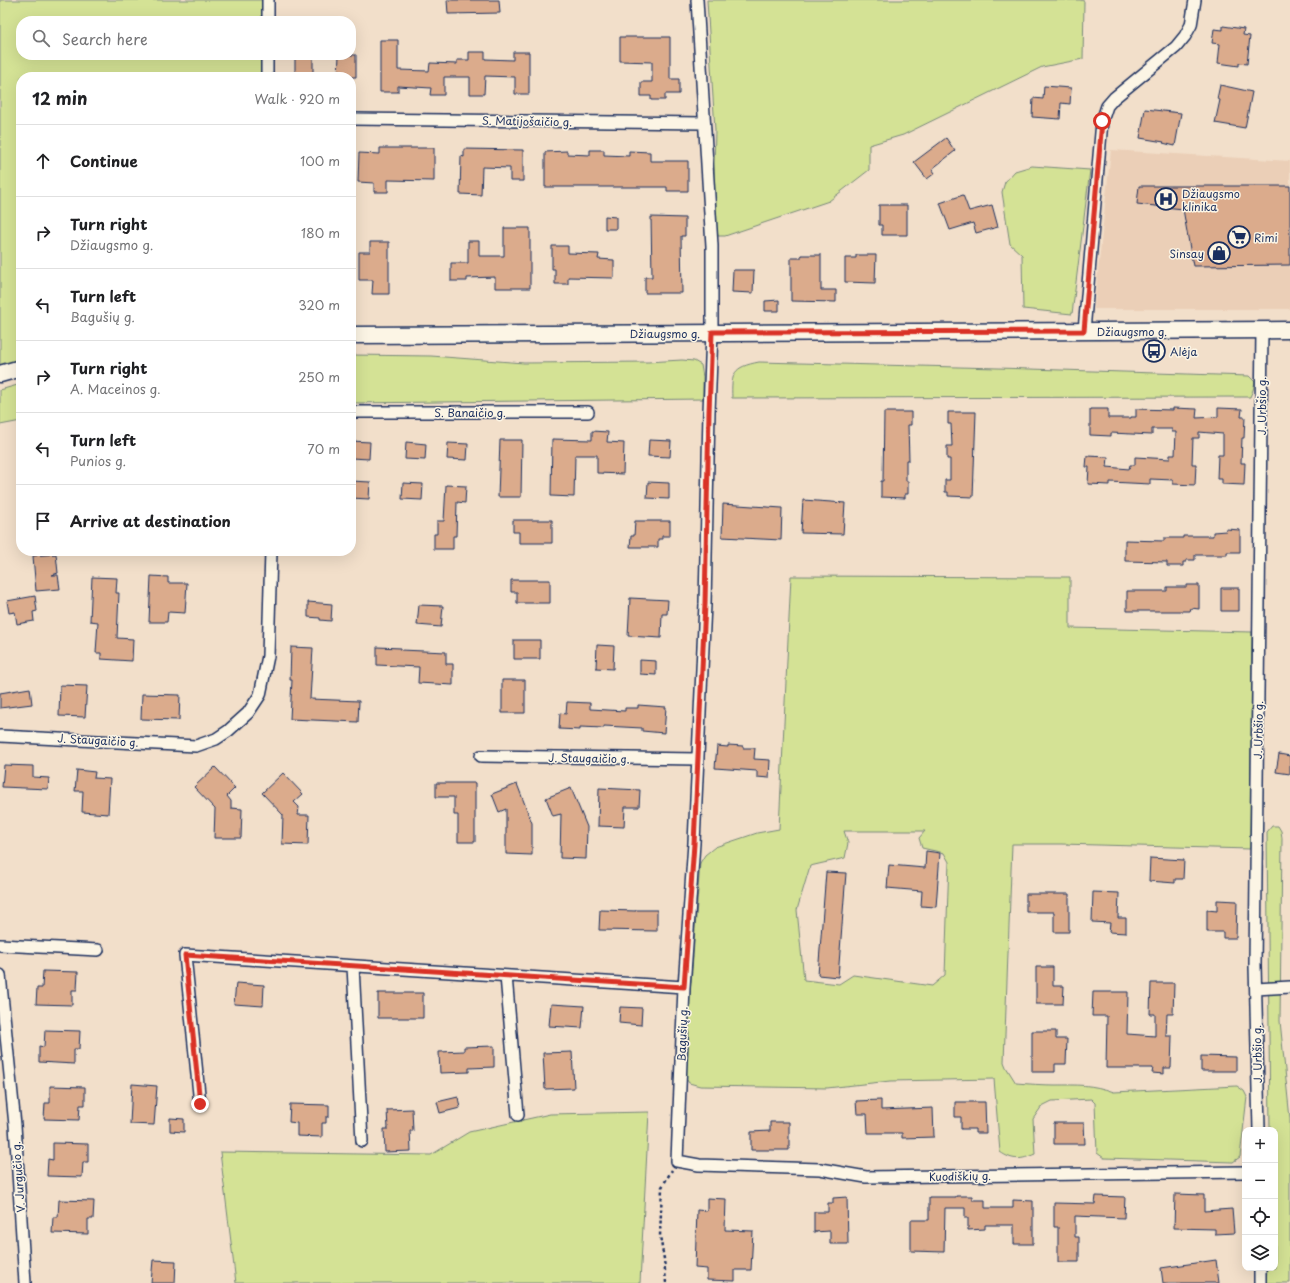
<!DOCTYPE html>
<meta charset="utf-8">
<style>
:root{--surface:#fff;--page:#f6f6f6;--text:#202124;--muted:#757577;--line:#e0e0e0}
body{margin:0;font-family:"Playpen Sans",sans-serif;background:var(--page);color:var(--text)}
.controls{position:absolute;right:12px;bottom:12px;display:grid;overflow:hidden;border-radius:8px;box-shadow:0 4px 16px #0002}
.controls button{width:36px;height:36px;display:grid;place-items:center;padding:0;border:0;border-bottom:1px solid var(--line);background:var(--surface);color:var(--text);font:20px sans-serif}
.stop{position:absolute;width:12px;height:12px;margin:-9px;border:3px solid #d93025;border-radius:50%;background:#fff}
.stop.end{background:#d93025;border-color:#fff;box-shadow:0 1px 4px #0008}
.list{margin:0;padding:0;list-style:none}
h2{display:flex;justify-content:space-between;align-items:center;height:52px;margin:0;padding:0 16px;font-size:17px}
h2 small{font-size:13px;font-weight:400;color:var(--muted)}
.list li{display:grid;grid-template-columns:26px 1fr auto;gap:12px;align-items:center;box-sizing:border-box;height:72px;padding:0 16px;border-top:1px solid var(--line)}
.list b{display:block;font-size:15px;white-space:nowrap}
.list p{margin:0;font-size:13px;white-space:nowrap;color:var(--muted)}
.list em{font-size:13px;font-style:normal;color:var(--muted)}
.icon{flex:none;width:22px;height:22px;fill:none;stroke:currentColor;stroke-width:2;stroke-linecap:round;stroke-linejoin:round}
.map{position:relative;flex:none;width:1290px;height:1283px;overflow:hidden}
.search{position:absolute;background:var(--surface);box-shadow:0 4px 16px #0002;left:16px;top:16px;width:340px;height:44px;display:flex;align-items:center;gap:10px;box-sizing:border-box;padding:0 14px;border-radius:16px;color:var(--muted);font-size:15px}
.panel{position:absolute;background:var(--surface);box-shadow:0 4px 16px #0002;left:16px;top:72px;width:340px;height:484px;border-radius:16px}
.map>svg:first-child{display:block}
.built{fill:#ebcfb7}
.green{fill:#d4e295;stroke:#78887a;fill-rule:evenodd}
.building{fill:#dbab8c;stroke:#1b2f5e}
.lines{fill:none;stroke-linecap:round;stroke-linejoin:round}
.street-casing{stroke:#1b2f5e;stroke-width:14}
.secondary-casing{stroke:#1b2f5e;stroke-width:19}
.path{stroke:#1b2f5e;stroke-width:2.5;stroke-dasharray:3 3;stroke-linecap:butt}
.street{stroke:#fcf5e5;stroke-width:11}
.secondary{stroke:#fcf5e5;stroke-width:16}
.route{stroke:#d93025;stroke-width:5}
.labels{text-anchor:middle;dominant-baseline:central;stroke-width:3;stroke-linejoin:round;paint-order:stroke}
.street-label{font-size:11px;fill:#1b2f5e;stroke:#fcf5e5}
.poi-label{font-size:11px;fill:#1b2f5e;stroke:#fcf5e5;text-anchor:start}
</style>
<div class="map">
<svg width="1290" height="1283" viewBox="0 0 1290 1283">
<rect width="100%" height="100%" fill="#f2dfca"/>
<filter id="ink" filterUnits="userSpaceOnUse"><feTurbulence type="fractalNoise" baseFrequency=".025" numOctaves="2"/><feDisplacementMap in="SourceGraphic" scale="8" xChannelSelector="R" yChannelSelector="G"/><feConvolveMatrix kernelMatrix="1 2 1 2 8 2 1 2 1" color-interpolation-filters="sRGB"/></filter>
<g filter="url(#ink)">
<path class="built" d="M1111,150L1290,161V309H1094Z"/>
<path class="green" d="M0,0H263L262,21H21V55H262V77H21V359L0,366Z
M707,0H1080L1084,1L1083,59L1042,67L903,135L869,145V170L829,201L725,236H718L713,206L715,130Z
M1032,166L1090,170L1072,314L1023,309L1022,255L1010,244L1002,192L1005,182L1015,171Z
M351,355L431,356L524,363L648,362L682,360L694,361L701,365L703,377V399L351,403Z
M759,362L998,368L1249,376L1255,382L1253,390L1250,397L732,398C731,373 733,367 759,362Z
M21,384V421L0,425V390Z
M791,576L1070,577V628L1252,632L1250,849L1061,844H1012L1004,1062L1006,1067L1016,1083C1029,1084 1042,1085 1055,1085C1078,1085 1091,1084 1114,1092L1237,1086L1244,1091L1247,1097L1240,1157L1233,1162L1104,1158L1097,1153L1095,1103L1091,1099L1052,1101L1042,1106L1033,1119L1035,1154C1021,1160 1013,1161 1000,1152L994,1079L890,1081L827,1088L700,1086L689,1083L684,1076L700,863L705,855L715,847L757,833L779,829ZM844,831H925L919,838L922,848L944,853L949,862L945,975L932,986L853,975L839,984L804,980L797,910L810,866L845,858L848,843Z
M1272,826H1278L1281,831L1282,838L1280,1021L1290,1119V1283H1266L1267,1268H1275V1130H1270L1267,832Z
M649,1112L640,1283H236L220,1152L431,1155L469,1132L550,1114Z"/>
<path class="building" d="M447,0H499L500,13L448,14Z
M1223,26L1244,29L1243,35L1250,36L1247,64L1239,63V66L1218,63L1220,44L1212,43L1214,29L1223,30Z
M620,37H670V79H679V94H665V100H651V96H641V82H652V62L620,61Z
M380,40H398V70L429,71L430,63L457,64V60H469V52H485V59L513,60V52H529V94H515V77L485,76L484,94H470V77H444V95H430L431,88L398,86V92H380Z
M295,55H313V77H295Z
M339,55H356V77H338Z
M1220,85L1252,92L1245,128L1215,123L1220,100L1217,99Z
M1044,86L1071,88L1070,104L1061,103L1060,119L1032,117L1033,98L1043,99Z
M1145,109L1181,113L1175,146L1163,143L1164,142L1140,138Z
M946,138L955,151L932,169L935,173L927,179L914,162Z
M380,148H434V181L388,180V192H374V183L358,182L359,153L380,154Z
M464,149L523,150V181H510V168L482,167L481,195L460,194L461,156L464,157Z
M590,150H604V155L629,156V151L650,152V161H688V191H667V187H545V152L567,151V154L590,155Z
M1139,186H1290V265L1193,266L1183,209L1137,204Z
M963,195L969,211L992,205L998,227L976,233L973,223L950,230L940,203Z
M879,205H907V235H882V225H879Z
M605,216L616,217V229H605Z
M651,217L685,218V236H681L682,293H645V277H652Z
M504,228H530V288H495V277L467,278V281H451V263H468V241H479V256H504Z
M370,242H389V294H372L373,280H359V252H370Z
M552,246H568V253L599,254L598,259L614,260V278L568,277V284H555V269H552Z
M801,255H821V290H836V302L791,301V258H801Z
M856,255H876L875,283L845,282V258H856Z
M733,270H754L753,293L732,292Z
M779,300V311H765V301Z
M1173,408L1197,409L1196,418L1218,417V408L1242,409L1241,417H1245L1244,438H1242L1241,463H1245L1244,485L1222,484V479H1217L1218,455H1223V434L1199,432V438H1193L1192,464H1196L1195,485L1173,484V480L1150,479V484L1110,482V485L1088,484L1089,467H1086L1087,456L1108,457L1107,467L1129,469L1130,465H1135V457L1170,459V455H1175L1176,432H1172V429H1152V435L1111,433V436L1090,435V409H1108V418H1131V417H1136V409L1173,410Z
M884,412H911V425H908L909,460H906V481H908V494H905V498L881,497V481H883Z
M948,412H976L973,497L948,496V492H945V480H950V459H947V446H952L951,424H948Z
M592,431L608,432L607,442L624,443L623,474L597,473V455H575L574,497L551,496L552,439L592,440Z
M500,440H522L521,497H498Z
M649,440L671,441L670,457L648,456Z
M351,441L370,442L369,459L351,458Z
M406,442L426,444L425,460L405,459Z
M448,443L468,444L467,460L447,459Z
M351,481L370,482L369,499L351,498Z
M648,482L669,483V499L647,498Z
M403,483L423,484L422,500L402,499Z
M446,485L466,486L465,503L457,502L456,536H453V549H434V534H437V521H444Z
M803,500L845,503L843,534L801,533Z
M723,504L782,508L781,540L722,537Z
M513,520H552V543H519V532H513Z
M635,521H670V536H662V539H658V547H630L631,536H634Z
M1226,529L1240,530V552H1227V555H1195V560H1186V562H1183V566H1167V562L1125,561V540L1164,541V538H1183V536H1213V532L1226,531Z
M56,554L58,573L52,575H58L60,589L36,591L33,556Z
M151,576L168,577V583H187L185,613L168,612L167,622H149Z
M92,577L117,578L116,593H119L117,638L133,639L132,661L101,659V653H96L98,622L90,621Z
M511,580H550V603H517V592H511Z
M1187,585H1199V609L1191,608L1190,611H1127V591H1167V587H1187Z
M1221,588H1239V611H1221Z
M35,596L37,611L33,612L34,621L17,624L15,612L9,613L7,601Z
M630,598L668,600L667,614H662L661,638L628,636Z
M308,602L332,604L331,621L320,620V618L308,617Z
M419,605L443,606L441,627L417,625Z
M514,640H540V659H514Z
M597,645L614,646L613,669L596,668Z
M291,647L313,648L310,699L359,701L358,722L290,719L292,680H290Z
M377,647L401,648V650L446,652V664H453V685L418,683L419,667L377,665Z
M640,660L656,661V675L640,674Z
M502,680H525V713H502Z
M60,685L87,686L85,717L59,716Z
M30,688L32,704L0,708V693Z
M142,694L180,695L179,720L141,719Z
M567,702L590,703V709L625,711V708H638V705L666,707L664,733L642,731V728L604,726V728L580,727V730L559,729L560,713L566,714Z
M728,745L743,746V748H755L754,759L770,760L769,778L757,777V771L715,768L717,746L728,747Z
M1279,754L1290,756V774L1276,772Z
M4,765L33,766V777L49,778L48,789L2,787Z
M215,767L235,788L227,796L231,801V808L242,809L241,838H214L215,809L194,787Z
M77,770L95,772L94,778L110,779L108,814L82,812L83,791H75Z
M283,773L303,794L294,802L299,807L298,815H309L308,845L282,844L283,815L262,793Z
M436,783H475V842H458V815H454V797H436Z
M517,784L532,823V855L506,854V809L499,812L492,794Z
M571,788L587,827L586,859L560,858L561,814L553,816L546,798Z
M599,788L640,790L639,807H625L624,827L598,826Z
M926,851L940,853L936,907L921,906L922,891L887,888L889,865L925,868Z
M1150,858L1184,860L1183,879H1175V883L1149,881Z
M826,872L846,873L838,977L818,975Z
M1093,892L1119,893L1118,918H1126V933L1109,932L1110,923L1092,922Z
M1026,894H1069V932H1054V912H1026Z
M1217,900L1237,901L1236,938H1223V932H1207V910L1217,911Z
M600,910L636,911V910H657V931L599,930Z
M1036,967H1053V986H1064L1063,1004H1036Z
M43,971L78,972L77,990H72V1005L36,1004L37,988H42Z
M236,983L264,985L263,1006L234,1004Z
M1151,983H1174L1173,1014H1167L1166,1036H1172L1171,1068H1164V1074L1152,1073L1153,1068H1106L1107,1016H1092L1093,992H1128L1127,1034L1155,1036V1014H1150Z
M378,993H423V1018H378Z
M551,1004L584,1006L582,1028L549,1026Z
M620,1007L642,1008L641,1025L619,1023Z
M45,1030L80,1031L79,1049H74V1064L39,1062V1046L44,1047Z
M1032,1031H1056V1039H1067L1066,1064H1055V1072H1032Z
M494,1046V1067L469,1068V1072L440,1073L439,1052L464,1051V1047Z
M572,1052L574,1088L545,1089L543,1053Z
M1201,1056L1236,1057V1071H1201Z
M132,1084L157,1086L154,1125L130,1124Z
M50,1086L85,1087V1105H80L79,1120L44,1119L45,1103H50Z
M458,1097L460,1108L440,1113L437,1102Z
M881,1100V1110L933,1108L934,1137L902,1138V1133H868L867,1114H857L856,1101Z
M955,1102H985L986,1133H975V1129H961V1117H955Z
M290,1104L329,1105V1117H326V1123H322V1137L297,1136V1123L289,1122Z
M412,1109L413,1131H410L411,1151L385,1152L384,1129H388L387,1110Z
M170,1118L184,1119V1132L170,1131Z
M770,1122H789V1150H751V1132L770,1131Z
M1054,1123H1084L1085,1144H1054Z
M53,1143L88,1144V1162H83L82,1177L47,1176L48,1159L53,1160Z
M1175,1194L1204,1195V1211L1232,1209L1234,1233L1215,1234V1229L1174,1228Z
M956,1196H972V1200H985V1208H1013V1200L1033,1201V1244H1014V1225H985V1229L968,1230V1218H965V1208H945L944,1252L911,1251V1220H929V1197H956Z
M1096,1196L1125,1197L1124,1218L1075,1216V1237H1079V1262H1058V1227H1054V1203L1095,1204Z
M847,1197L848,1244H830V1231L814,1232V1212H828V1203H833V1198Z
M707,1198L726,1199L725,1230L753,1231L751,1270H735V1281L707,1280V1269L695,1268L697,1210L707,1211Z
M59,1200L94,1201L93,1219H88V1234L52,1233L53,1217H58Z
M153,1260L176,1261L175,1283H151Z
M1216,1260L1219,1283H1163L1161,1268Z"/>
<g class="lines">
<g class="street-casing">
<path id="street" d="M697,0L712,246V332L709,412L705,604L694,843L684,987L677,1161L699,1165L820,1169L866,1177L1245,1172
M268,21V0
M267,77V55
M351,119L704,123
M1084,331L1102,121L1107,106L1114,98L1176,47L1185,36L1191,25L1195,0
M351,412H588
M0,736L196,746L216,739L228,731L248,713L260,695L268,656L271,551
M481,756L698,759
M0,945L98,950
M353,966L362,1141
M0,975L15,1125L25,1283
M506,976L518,1115
M1256,989L1290,987
M200,1104L185,955L684,987
M1259,1130L1255,965L1262,330
M1260,1268V1283"/>
</g>
<g class="secondary-casing">
<path id="secondary" d="M351,335L1290,330
M0,374L21,368"/>
</g>
<path class="path" d="M666,1283L664,1259L660,1236L662,1187L672,1170"/>
<use href="#street" class="street"/>
<use href="#secondary" class="secondary"/>
</g>
</g>
<g class="lines" filter="url(#ink)">
<path class="route" d="M200,1104L185,955L684,987L694,844L705,604L709,412L712,332L1084,331L1102,121"/>
</g>
<defs>
<g id="hospital-ring" transform="scale(1.15)"><circle r="9.5" fill="#fcf5e5" stroke="#1b2f5e" stroke-width="1.5"/><path d="M-5-5h3v3.5h4V-5h3V5h-3V1.5h-4V5h-3Z" fill="#1b2f5e"/></g>
<g id="supermarket-ring" transform="scale(1.15)"><circle r="9.5" fill="#fcf5e5" stroke="#1b2f5e" stroke-width="1.5"/><path d="M-6-5.5h2.5l.6 2H6L4.5 2H-2.5L-4.4-4H-6ZM-1.5 3.2a1.3 1.3 0 1 0 .1 0ZM3 3.2a1.3 1.3 0 1 0 .1 0Z" fill="#1b2f5e"/></g>
<g id="shop-ring" transform="scale(1.15)"><circle r="9.5" fill="#fcf5e5" stroke="#1b2f5e" stroke-width="1.5"/><path d="M-5-2.5h2.3a2.7 3.5 0 0 1 5.4 0H5L5.5 6h-11ZM-1.5-2.5h3a1.5 2.3 0 0 0-3 0Z" fill="#1b2f5e"/></g>
<g id="bus-ring" transform="scale(1.15)"><circle r="9.5" fill="#fcf5e5" stroke="#1b2f5e" stroke-width="1.5"/><path d="M-5-6H5V4H4V6H2V4H-2V6H-4V4H-5ZM-3.5-4V0h7V-4ZM-3.5 1.2v1.5H-2V1.2ZM2 1.2v1.5H3.5V1.2Z" fill="#1b2f5e"/></g>
</defs>
<g fill-rule="evenodd">
<use href="#hospital-ring" x="1166" y="199"/>
<use href="#supermarket-ring" x="1239" y="237"/>
<use href="#shop-ring" x="1219" y="253"/>
<use href="#bus-ring" x="1154" y="351"/>
</g>
<g class="labels">
<g class="street-label">
<text transform="translate(527 121) rotate(1)">S. Matijošaičio g.</text>
<text x="1132" y="331">Džiaugsmo g.</text>
<text x="665" y="333">Džiaugsmo g.</text>
<text transform="translate(1261 406) rotate(-90)">J. Urbšio g.</text>
<text x="470" y="412">S. Banaičio g.</text>
<text transform="translate(1258 730) rotate(-89)">J. Urbšio g.</text>
<text transform="translate(98 740) rotate(3)">J. Staugaičio g.</text>
<text transform="translate(589 758) rotate(1)">J. Staugaičio g.</text>
<text transform="translate(682 1034) rotate(-88)">Bagušių g.</text>
<text transform="translate(1257 1054) rotate(-91)">J. Urbšio g.</text>
<text transform="translate(960 1176) rotate(-1)">Kuodiškių g.</text>
<text transform="translate(18 1177) rotate(-94)">V. Jurgučio g.</text>
</g>
<g class="poi-label">
<text x="1182" y="193">Džiaugsmo<tspan x="1182" dy="13">klinika</tspan></text>
<text x="1254" y="237">Rimi</text>
<text x="1204" y="253" text-anchor="end">Sinsay</text>
<text x="1170" y="351">Alėja</text>
</g>
</g>
</svg>
<div class="controls">
<button>+</button>
<button>−</button>
<button><svg class="icon" aria-label="locate" viewBox="0 0 24 24"><circle cx="12" cy="12" r="6"/><path d="M12 2v4M12 18v4M2 12h4M18 12h4"/></svg></button>
<button><svg class="icon" aria-label="layers" viewBox="0 0 24 24"><path d="M12 4l9 5-9 5-9-5zM3 14l9 5 9-5"/></svg></button>
</div>
<div class="stop" style="left:1102px;top:121px"></div>
<div class="stop end" style="left:200px;top:1104px"></div>
<div class="search"><svg class="icon" aria-label="search" viewBox="0 0 24 24"><circle cx="10" cy="10" r="6"/><path d="M15 15l6 6"/></svg>Search here</div>
<section class="panel">
<h2>12 min<small>Walk · 920 m</small></h2>
<ul class="list">
<li><svg class="icon" aria-label="ahead" viewBox="0 0 24 24"><path d="M12 20V5M6 11l6-6 6 6"/></svg><div><b>Continue</b></div><em>100 m</em></li>
<li><svg class="icon" aria-label="right" viewBox="0 0 24 24"><path d="M7 20v-9h11M14 6l5 5-5 5"/></svg><div><b>Turn right</b><p>Džiaugsmo g.</p></div><em>180 m</em></li>
<li><svg class="icon" aria-label="left" viewBox="0 0 24 24"><path d="M17 20v-9H6M10 6l-5 5 5 5"/></svg><div><b>Turn left</b><p>Bagušių g.</p></div><em>320 m</em></li>
<li><svg class="icon" aria-label="right" viewBox="0 0 24 24"><path d="M7 20v-9h11M14 6l5 5-5 5"/></svg><div><b>Turn right</b><p>A. Maceinos g.</p></div><em>250 m</em></li>
<li><svg class="icon" aria-label="left" viewBox="0 0 24 24"><path d="M17 20v-9H6M10 6l-5 5 5 5"/></svg><div><b>Turn left</b><p>Punios g.</p></div><em>70 m</em></li>
<li><svg class="icon" aria-label="arrive" viewBox="0 0 24 24"><path d="M6 21V4h12l-3 4 3 4H6"/></svg><div><b>Arrive at destination</b></div></li>
</ul>
</section>
</div>
